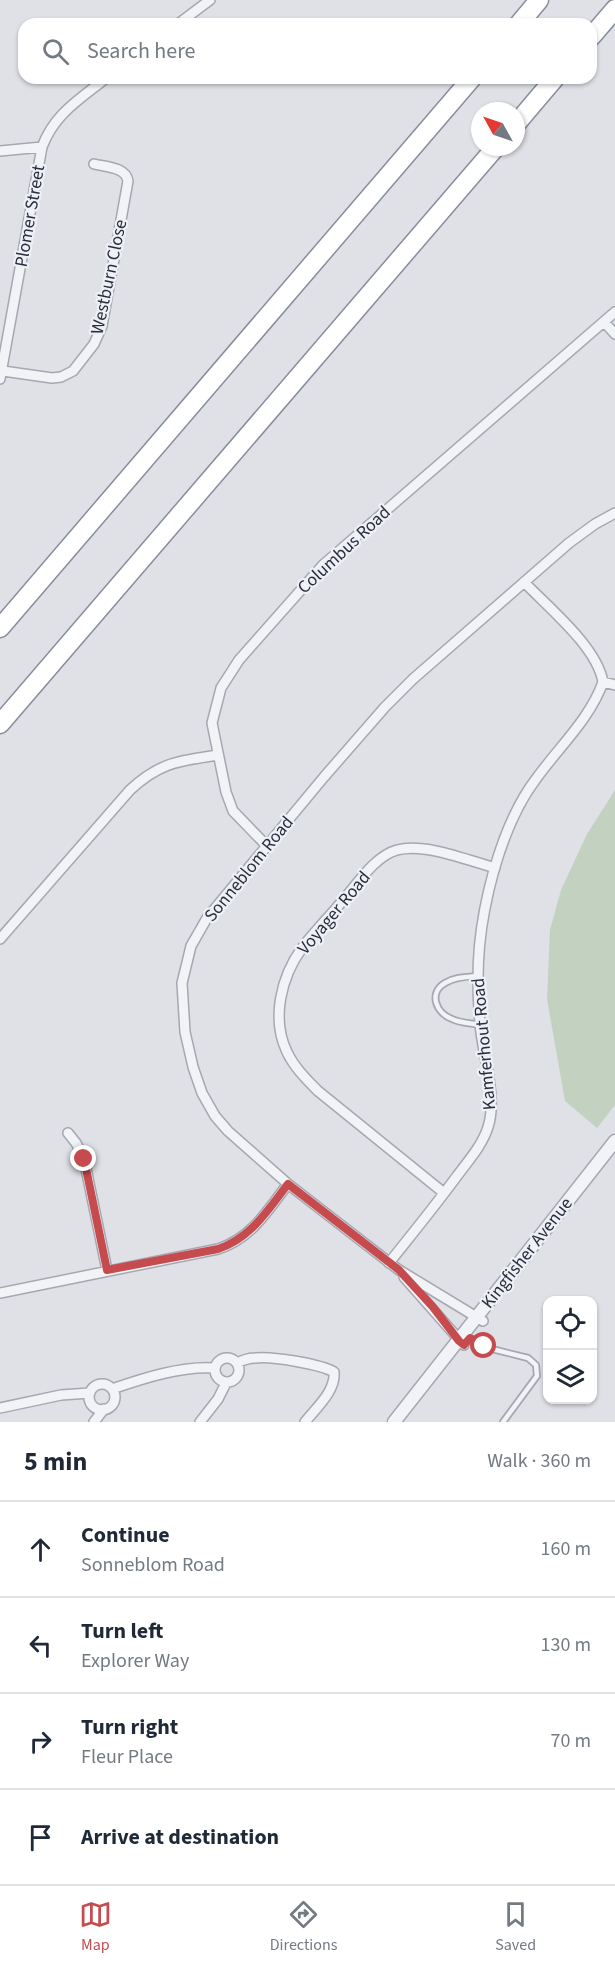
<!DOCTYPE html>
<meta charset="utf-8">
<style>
:root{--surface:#fff;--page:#f6f6f7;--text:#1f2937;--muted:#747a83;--line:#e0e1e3;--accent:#c64b4f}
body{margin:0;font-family:"Source Sans 3",sans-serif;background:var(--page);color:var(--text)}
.controls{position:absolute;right:18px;bottom:18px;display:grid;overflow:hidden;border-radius:12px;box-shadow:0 2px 4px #0004}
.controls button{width:54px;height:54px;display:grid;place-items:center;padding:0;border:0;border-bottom:2px solid var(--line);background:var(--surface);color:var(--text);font:30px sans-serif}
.compass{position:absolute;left:471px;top:102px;width:54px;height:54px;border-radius:50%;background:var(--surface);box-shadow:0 2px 4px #0004;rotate:310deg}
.stop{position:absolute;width:18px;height:18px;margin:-14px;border:4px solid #c64b4f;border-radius:50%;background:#fff}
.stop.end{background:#c64b4f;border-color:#fff;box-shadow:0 2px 6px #0008}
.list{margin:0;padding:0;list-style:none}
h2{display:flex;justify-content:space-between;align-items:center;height:78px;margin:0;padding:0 24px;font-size:26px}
h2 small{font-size:20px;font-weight:400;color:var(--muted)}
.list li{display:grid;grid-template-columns:39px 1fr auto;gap:18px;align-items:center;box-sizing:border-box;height:96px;padding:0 24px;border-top:2px solid var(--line)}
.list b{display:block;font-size:22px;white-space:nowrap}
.list p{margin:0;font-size:20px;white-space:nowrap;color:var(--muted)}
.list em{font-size:20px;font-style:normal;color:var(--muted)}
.icon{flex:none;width:33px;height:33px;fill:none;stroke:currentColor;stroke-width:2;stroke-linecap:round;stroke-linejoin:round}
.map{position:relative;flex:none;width:615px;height:1422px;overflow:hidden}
.search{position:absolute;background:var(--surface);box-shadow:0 2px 4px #0004;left:18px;right:18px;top:18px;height:66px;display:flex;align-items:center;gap:15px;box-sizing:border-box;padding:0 21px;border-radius:18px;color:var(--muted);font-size:22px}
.sheet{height:462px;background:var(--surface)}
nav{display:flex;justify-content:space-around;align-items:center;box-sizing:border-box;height:84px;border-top:2px solid var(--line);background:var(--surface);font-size:16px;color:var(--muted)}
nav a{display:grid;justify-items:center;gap:3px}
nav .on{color:var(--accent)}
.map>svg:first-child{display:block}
.green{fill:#c3d1c1}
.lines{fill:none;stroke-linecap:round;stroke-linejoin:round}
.service-casing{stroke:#a5a8b1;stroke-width:8}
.minor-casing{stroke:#a5a8b1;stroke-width:12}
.tertiary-casing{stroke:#a5a8b1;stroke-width:15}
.motorway-casing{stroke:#878d9d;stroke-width:21}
.service{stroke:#f2f3f6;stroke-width:4.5}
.minor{stroke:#f2f3f6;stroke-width:9}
.tertiary{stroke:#f2f3f6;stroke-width:12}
.motorway{stroke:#fff;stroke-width:18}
.route{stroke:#c64b4f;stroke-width:8}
.labels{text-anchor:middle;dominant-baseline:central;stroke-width:4.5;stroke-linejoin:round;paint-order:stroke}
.street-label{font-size:18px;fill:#292e3e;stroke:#eef0f5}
</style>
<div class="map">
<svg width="615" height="1422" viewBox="0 0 615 1422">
<rect width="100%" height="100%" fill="#dfe1e7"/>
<path class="green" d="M615,790V1105L597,1128L565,1101L547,999L550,930L561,890L587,834Z"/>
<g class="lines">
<g class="service-casing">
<path id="service" d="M477,976C466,977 455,977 445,983C428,993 436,1013 452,1019C460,1023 470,1023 480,1025
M470,1338L492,1349L528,1358L536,1365L537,1376L503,1422"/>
</g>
<g class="minor-casing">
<path id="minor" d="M178,24L210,0
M0,151L42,147
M604,322L615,334
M3,371L52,378L61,377L73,371L94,344L102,326L128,181C126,167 106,167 94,164
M0,379L42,147C55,113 79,100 106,78
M603,682L615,685
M267,846L233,811L226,792L212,723L221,688L239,660L323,565L615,312
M0,939L130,790C160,762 179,761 218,755
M68,1133L76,1143L84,1159L107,1270
M444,1193L318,1091C306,1079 294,1067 287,1052C271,1019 281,977 302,948C315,931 330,916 344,899C358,883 375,856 397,850C426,843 467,860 495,868
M389,1263C412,1234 435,1206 457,1176C468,1161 482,1146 488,1127C498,1097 482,1054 480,1023C475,967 479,924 494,870C503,839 516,805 536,779C558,748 590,719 603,682C597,647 549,608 524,582
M404,1277L464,1345
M0,1293L218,1249C252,1238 267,1211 288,1184
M483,1321L399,1270L288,1184L228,1131L215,1116L202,1093L193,1067L185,1032L182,983L191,946L207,918L324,777L385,707L413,679L569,543L595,524L615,513
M215 1370a12 12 0 1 1 24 0a12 12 0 1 1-24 0Z
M237,1363C243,1360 249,1358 255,1358C272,1356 320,1364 334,1372C336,1391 316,1408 305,1422
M89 1397a13 13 0 1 1 26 0a13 13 0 1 1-26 0Z
M112,1389C144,1378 181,1366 214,1368
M0,1408L61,1395L90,1393
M94,1422L104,1409
M200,1422L218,1399L226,1383"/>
</g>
<g class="tertiary-casing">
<path id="tertiary" d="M394,1422L615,1141"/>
</g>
<g class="motorway-casing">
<path id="motorway" d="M519,24L539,0
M591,37L615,9
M516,124L555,78
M0,628L472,78
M0,724L496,147"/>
</g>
<use href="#service" class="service"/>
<use href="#minor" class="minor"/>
<use href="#tertiary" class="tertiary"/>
<use href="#motorway" class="motorway"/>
</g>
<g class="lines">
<path class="route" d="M84,1159L107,1270L218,1249C251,1238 267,1211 288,1184L399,1270L433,1307L459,1341L464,1345L470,1338L484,1346"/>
</g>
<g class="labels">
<g class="street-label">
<text transform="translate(30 216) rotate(-80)">Plomer Street</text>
<text transform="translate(109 277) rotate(-78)">Westburn Close</text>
<text transform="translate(344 550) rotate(-43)">Columbus Road</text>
<text transform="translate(249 869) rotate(-51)">Sonneblom Road</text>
<text transform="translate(334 913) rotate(-50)">Voyager Road</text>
<text transform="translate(484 1044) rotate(-95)">Kamferhout Road</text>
<text transform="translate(527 1253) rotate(-52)">Kingfisher Avenue</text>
</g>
</g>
</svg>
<div class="controls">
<button><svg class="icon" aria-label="locate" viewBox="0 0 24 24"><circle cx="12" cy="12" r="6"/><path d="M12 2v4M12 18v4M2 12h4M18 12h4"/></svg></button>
<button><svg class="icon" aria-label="layers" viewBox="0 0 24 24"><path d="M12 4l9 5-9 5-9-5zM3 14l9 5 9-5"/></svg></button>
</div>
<svg class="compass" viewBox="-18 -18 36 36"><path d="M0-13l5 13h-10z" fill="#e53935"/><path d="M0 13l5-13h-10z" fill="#747a83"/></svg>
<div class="stop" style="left:484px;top:1346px"></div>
<div class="stop end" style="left:84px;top:1159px"></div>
<div class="search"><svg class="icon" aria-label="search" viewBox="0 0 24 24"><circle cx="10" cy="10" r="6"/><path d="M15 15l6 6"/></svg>Search here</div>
</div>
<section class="sheet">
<h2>5 min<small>Walk · 360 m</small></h2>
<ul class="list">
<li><svg class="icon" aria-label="ahead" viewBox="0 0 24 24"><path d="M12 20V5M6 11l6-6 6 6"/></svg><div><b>Continue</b><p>Sonneblom Road</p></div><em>160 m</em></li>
<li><svg class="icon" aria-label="left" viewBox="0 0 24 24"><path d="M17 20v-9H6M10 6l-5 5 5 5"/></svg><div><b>Turn left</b><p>Explorer Way</p></div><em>130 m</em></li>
<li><svg class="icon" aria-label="right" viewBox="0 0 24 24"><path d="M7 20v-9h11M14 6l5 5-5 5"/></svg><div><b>Turn right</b><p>Fleur Place</p></div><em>70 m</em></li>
<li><svg class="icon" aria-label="arrive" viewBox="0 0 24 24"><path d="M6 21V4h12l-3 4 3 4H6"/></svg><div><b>Arrive at destination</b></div></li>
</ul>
</section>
<nav>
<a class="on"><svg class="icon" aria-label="map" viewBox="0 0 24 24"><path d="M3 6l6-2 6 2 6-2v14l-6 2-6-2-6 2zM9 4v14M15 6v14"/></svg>Map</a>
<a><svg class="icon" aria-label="directions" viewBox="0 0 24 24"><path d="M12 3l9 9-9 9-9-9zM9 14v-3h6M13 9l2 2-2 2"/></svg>Directions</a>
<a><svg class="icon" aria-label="saved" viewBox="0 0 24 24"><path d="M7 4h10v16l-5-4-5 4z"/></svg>Saved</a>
</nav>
